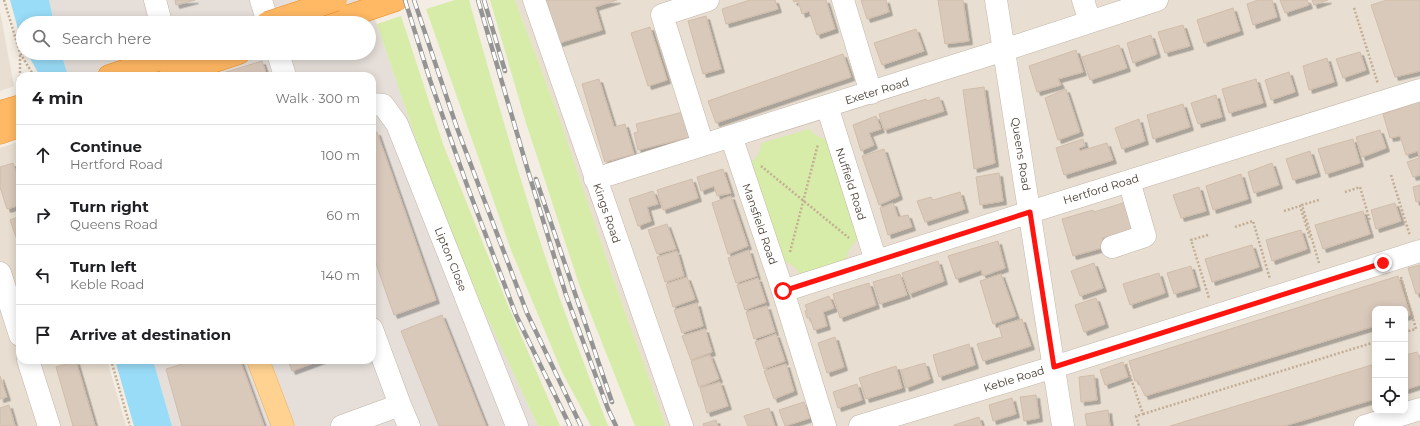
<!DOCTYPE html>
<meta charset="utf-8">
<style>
:root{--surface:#fff;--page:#f6f6f6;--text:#202124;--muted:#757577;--line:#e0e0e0}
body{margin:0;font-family:Montserrat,sans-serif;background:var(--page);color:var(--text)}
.controls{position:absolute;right:12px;bottom:12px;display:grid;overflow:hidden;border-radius:8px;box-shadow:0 2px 10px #0003}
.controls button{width:36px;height:36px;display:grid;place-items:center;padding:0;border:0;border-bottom:1px solid var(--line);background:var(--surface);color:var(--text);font:20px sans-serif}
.stop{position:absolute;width:12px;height:12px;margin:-9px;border:3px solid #ff150f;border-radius:50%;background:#fff}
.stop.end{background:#ff150f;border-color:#fff;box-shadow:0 1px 4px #0008}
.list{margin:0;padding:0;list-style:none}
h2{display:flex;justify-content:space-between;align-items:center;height:52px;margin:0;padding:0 16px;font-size:17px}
h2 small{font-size:13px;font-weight:400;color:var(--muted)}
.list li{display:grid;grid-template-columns:26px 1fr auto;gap:12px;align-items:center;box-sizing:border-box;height:60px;padding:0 16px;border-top:1px solid var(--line)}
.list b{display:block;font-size:15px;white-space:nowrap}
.list p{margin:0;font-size:13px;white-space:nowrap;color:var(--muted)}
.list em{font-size:13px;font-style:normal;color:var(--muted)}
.icon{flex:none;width:22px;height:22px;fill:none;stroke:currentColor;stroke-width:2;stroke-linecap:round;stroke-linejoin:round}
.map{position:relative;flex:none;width:1420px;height:426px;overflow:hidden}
.search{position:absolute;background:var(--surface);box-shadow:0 2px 10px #0003;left:16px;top:16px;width:360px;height:44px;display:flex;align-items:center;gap:10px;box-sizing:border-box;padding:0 14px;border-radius:22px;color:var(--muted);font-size:15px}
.panel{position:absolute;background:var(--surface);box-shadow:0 2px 10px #0003;left:16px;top:72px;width:360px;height:292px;border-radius:12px}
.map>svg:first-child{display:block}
.residential{fill:#e8ded1;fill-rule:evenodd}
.industrial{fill:#e5ded9}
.green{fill:#d6eca8}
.water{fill:#99dcf7}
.building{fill:#d9c9bb;stroke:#d1bdaa;filter:url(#shadow)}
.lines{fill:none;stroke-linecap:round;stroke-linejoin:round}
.minor-casing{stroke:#c3b6a8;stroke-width:23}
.major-casing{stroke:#eeae56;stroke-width:23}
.highway-casing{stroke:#ec8a25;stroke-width:23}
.path{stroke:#c3ad95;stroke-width:2.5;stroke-dasharray:2 2;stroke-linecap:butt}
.minor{stroke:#fff;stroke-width:22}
.major{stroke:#ffd291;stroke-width:22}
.highway{stroke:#ffb863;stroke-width:22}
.rail-casing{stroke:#949494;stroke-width:4.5}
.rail{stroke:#fff;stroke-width:3;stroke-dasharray:9;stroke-linecap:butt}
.highway-bridge-casing{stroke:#ec8a25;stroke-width:23;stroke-linecap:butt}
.highway-bridge{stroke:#ffb863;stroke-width:22}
.route{stroke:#ff150f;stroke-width:5}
.labels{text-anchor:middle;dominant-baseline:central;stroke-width:3;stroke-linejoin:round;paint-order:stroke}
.street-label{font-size:11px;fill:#463c33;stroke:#fff}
</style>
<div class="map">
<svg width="1420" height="426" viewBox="0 0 1420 426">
<defs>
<filter id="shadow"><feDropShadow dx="3.5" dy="3.5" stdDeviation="0" flood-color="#0004"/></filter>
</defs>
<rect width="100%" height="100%" fill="#f3ede3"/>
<path class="residential" d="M515,0H1420V426H666L612,275L559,117ZM1375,309H1405V411H1375Z
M0,11L14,86L0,91Z
M20,141V360H107L126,426H0V148Z"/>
<path class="industrial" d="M49,0H365L377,24L416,140L456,251L538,426H172L153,360H372V76H68L61,53H369V23H54Z"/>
<path class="green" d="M455,0H469C492,82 515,163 541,244C561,305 585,366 608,426H591L562,372L511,250L426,9Z
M490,0H515L559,117L612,275L666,426H635L580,287L526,123Z
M401,16L443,144L509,308L560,426H538L456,251L416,140L377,24Z
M809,129C815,136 821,138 830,141L860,235L849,250L846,259L800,274C794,265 789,262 779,261L747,165C756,159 760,154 762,143Z"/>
<path class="water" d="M10,0H49L54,23H23V47Z
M27,53H61L68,76H40Z
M115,360H153L172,426H134Z"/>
<path class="building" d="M175,0H195L176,5Z
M546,0H617L595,7L602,30L559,43Z
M750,0H775L778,9L726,24L722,9Z
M793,0H826L835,29L817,35L809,11L802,14L798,1L794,2Z
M861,0H886L889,12L867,19Z
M938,0H963L969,41L945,44Z
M1258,0H1272L1277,17L1253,25L1247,4Z
M1280,0H1307L1309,5L1285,13Z
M1312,0H1328L1314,5Z
M1387,0H1420V71L1395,77L1371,5Z
M1233,8L1240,31L1204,43L1197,20Z
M706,16L721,69L703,74L688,21Z
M1183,25L1190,46L1165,53L1158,32Z
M650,27L667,80L648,86L631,33Z
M916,29L924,51L882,65L874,43Z
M1151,35L1157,54L1133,63L1127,43Z
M1119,45L1127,68L1090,80L1082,57Z
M1076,50L1083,72L1058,79L1061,85L1037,92L1029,66Z
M1360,52L1366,70L1343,78L1336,59Z
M843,54L851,77L716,123L708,101Z
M1327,58L1334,82L1309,90L1303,66Z
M262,61L267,76H213Z
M1289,72L1295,92L1271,100L1265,80Z
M599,79L614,127L625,124L634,154L605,162L582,84Z
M1256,79L1263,103L1229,113L1222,89Z
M984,87L995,163L974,169L963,90Z
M1066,89L1080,132L1058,140L1045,98Z
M1216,95L1222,117L1198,124L1191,103Z
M939,97L944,111L884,130L879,114L926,99L927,101Z
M1420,101V175L1413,177L1407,162L1419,158L1418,151L1406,155L1400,136L1390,138L1383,114Z
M1183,104L1190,127L1153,139L1147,115Z
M683,112L690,137L638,150L634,133L638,132L636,124Z
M876,116L881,129L869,133L874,145L861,151L853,125Z
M1139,119L1145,141L1122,149L1115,128Z
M1380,130L1386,148L1362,157L1356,137Z
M377,132L436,300L394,315L372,252V133Z
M1083,139L1085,146L1079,148L1080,151L1107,143L1113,160L1064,175L1056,148Z
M1353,139L1360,163L1326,174L1318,149Z
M884,149L899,196L879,205L862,156Z
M1310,151L1317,173L1293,180L1286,159Z
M13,163L20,184V205L7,209L0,187V167Z
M1272,163L1279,185L1254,193L1248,172Z
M723,169L731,193L717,196L714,186L701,191L697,177Z
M999,173L1003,201L980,205L976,177Z
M1241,174L1248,199L1213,210L1206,186Z
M692,179L698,198L663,210L657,190Z
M1420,185V201L1416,202L1413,187Z
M1199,187L1206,211L1181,218L1173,195Z
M653,191L658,204L647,207L651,221L638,226L629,199Z
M960,192L965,209L925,222L917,201L931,197L933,200Z
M731,196L748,246L728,254L712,203Z
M1126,202L1135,230L1102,238L1105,247L1073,256L1062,219L1093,210L1094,212Z
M893,203L898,217L908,215L912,227L888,235L880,208Z
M1395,203L1401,221L1376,229L1371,210Z
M1363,211L1370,234L1323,249L1315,225Z
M20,216V248L10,220Z
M667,224L676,249L657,254L648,230Z
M1301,230L1307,249L1272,261L1266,240Z
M998,241L1005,268L983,276L981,270L956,279L948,256Z
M1252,245L1259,267L1212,282L1205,259Z
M749,250L757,276L736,283L728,258Z
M677,251L684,276L665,282L657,257Z
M938,261L944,281L909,294L902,273Z
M1094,263L1103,288L1080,296L1071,271Z
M1420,265V293L1416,294L1408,268Z
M1191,266L1197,287L1174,294L1167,273Z
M1159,273L1165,293L1130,305L1123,284Z
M900,274L907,295L880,304L873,282Z
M1001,274L1016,316L993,324L980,281Z
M1398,276L1410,315L1405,317V309H1375V326L1145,396L1138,381H1135L1129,361Z
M687,277L695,299L673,307L666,284Z
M758,278L766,302L745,310L737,285Z
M869,283L876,305L840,318L833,294Z
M829,296L834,308L823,312L827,326L814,330L810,318H807L805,311L807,310L805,305Z
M1096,298L1105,324L1084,332L1075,305Z
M697,303L703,326L682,333L674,310Z
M767,306L775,332L754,339L746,312Z
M442,315L486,426H439L401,331Z
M1022,319L1031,346L983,361L977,344L1002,337L999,326Z
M705,329L712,352L691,360L682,336Z
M776,334L785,361L764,369L755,342Z
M835,337L844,367L827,373L818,343Z
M969,344L975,365L939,377L933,355Z
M1417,352L1420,359V385L1405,390V355Z
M710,355L719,379L699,387L691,361Z
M195,360H240L264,426H182L166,369Z
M288,360H322L292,371Z
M76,361L95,426H73L56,367Z
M1123,362L1128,377L1105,385L1100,370Z
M925,363L930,379L906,388L901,370Z
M786,364L794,391L774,399L764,371Z
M1375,364V399L1284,426H1170Z
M896,366L902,388L866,399L859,378Z
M1094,375L1097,400L1081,402L1079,377Z
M0,376L7,397L0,399Z
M720,382L728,406L707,413L700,388Z
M857,384L862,400L838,408L833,392Z
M1036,395L1039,418L1024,421L1020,397Z
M1012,398L1016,414L993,421L989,405Z
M804,402L810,418L785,426L779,410Z
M9,405L15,426H0V408Z
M769,408L775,426H748L744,416Z
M1108,410L1110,426H1087L1085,414Z
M979,417L982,426H954V425Z
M716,420L718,426H704L703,424Z"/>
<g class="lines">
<g class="minor-casing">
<path id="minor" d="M155,0L161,23
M261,0L268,23
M534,0L682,426
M843,0L871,93
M996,0L1063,426
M1083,0L1090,22
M278,53L285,76
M372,104L383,105L397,124L517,426
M827,106L876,261
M731,136L783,291L825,426
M703,145L662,15L708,0
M595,179L1004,50L1157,0
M1112,247L1145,236L1129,181
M0,273L20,335
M783,291L1030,212L1420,90
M372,329L400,405L409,426
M28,360L49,426
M342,426L400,405
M860,426L1054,367L1420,251
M1365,426L1420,409"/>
</g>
<g class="major-casing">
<path id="major" d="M258,360L283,426"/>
</g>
<g class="highway-casing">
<path id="highway" d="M328,23L396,0
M109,76L178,53
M170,76L239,53
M0,112L20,106
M0,133L20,126"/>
</g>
<path class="path" d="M4,0L20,53L34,76
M1354,8L1378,84
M20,77V54
M761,166L849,238
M1391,175L1410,236
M1345,192L1360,187L1370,221
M1284,211L1300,206L1310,238L1312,239
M1235,227L1253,221L1270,279
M1208,235L1191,240L1209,298
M790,252L818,144
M1319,263L1302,205L1319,200
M1401,277L1416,329L1405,332
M111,360L130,426
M1126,364L1143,414L1136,416L1139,426
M1143,414L1375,342"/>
<use href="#minor" class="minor"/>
<use href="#major" class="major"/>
<use href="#highway" class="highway"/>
<g class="rail-casing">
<path id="rail" d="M405,0L430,80L468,188L516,315L570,426
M414,0L457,128L527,313L581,426
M478,0L528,171L566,295L608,409L616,426
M484,0L505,71
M536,179L612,402"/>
</g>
<use href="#rail" class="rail"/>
<g class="highway-bridge-casing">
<path id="highway-bridge" d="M267,23L336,0"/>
</g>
<use href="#highway-bridge" class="highway-bridge"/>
</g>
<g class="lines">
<path class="route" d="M783,291L1030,212L1054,367L1383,263"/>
</g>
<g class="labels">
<g class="street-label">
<text transform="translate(877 91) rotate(-17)">Exeter Road</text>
<text transform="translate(1021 154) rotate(81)">Queens Road</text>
<text transform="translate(851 184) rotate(72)">Nuffield Road</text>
<text transform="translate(1101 189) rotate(-17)">Hertford Road</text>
<text transform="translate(607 213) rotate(71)">Kings Road</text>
<text transform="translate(760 224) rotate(71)">Mansfield Road</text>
<text transform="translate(451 259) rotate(68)">Lipton Close</text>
<text transform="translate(1014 379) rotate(-17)">Keble Road</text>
</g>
</g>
</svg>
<div class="controls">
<button>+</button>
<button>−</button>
<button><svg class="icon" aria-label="locate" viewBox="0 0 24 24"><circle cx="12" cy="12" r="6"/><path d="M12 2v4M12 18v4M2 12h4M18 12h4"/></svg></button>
</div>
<div class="stop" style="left:783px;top:291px"></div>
<div class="stop end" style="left:1383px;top:263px"></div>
<div class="search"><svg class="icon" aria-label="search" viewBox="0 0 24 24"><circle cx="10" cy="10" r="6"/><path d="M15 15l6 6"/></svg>Search here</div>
<section class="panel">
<h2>4 min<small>Walk · 300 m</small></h2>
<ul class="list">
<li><svg class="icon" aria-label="ahead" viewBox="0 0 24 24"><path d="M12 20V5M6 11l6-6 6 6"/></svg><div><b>Continue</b><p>Hertford Road</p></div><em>100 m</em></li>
<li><svg class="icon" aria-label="right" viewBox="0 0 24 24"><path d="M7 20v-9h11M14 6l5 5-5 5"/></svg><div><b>Turn right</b><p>Queens Road</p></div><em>60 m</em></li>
<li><svg class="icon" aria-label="left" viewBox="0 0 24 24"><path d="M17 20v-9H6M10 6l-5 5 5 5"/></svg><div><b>Turn left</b><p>Keble Road</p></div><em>140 m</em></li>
<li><svg class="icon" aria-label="arrive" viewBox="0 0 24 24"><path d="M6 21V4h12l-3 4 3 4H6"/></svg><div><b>Arrive at destination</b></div></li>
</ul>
</section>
</div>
